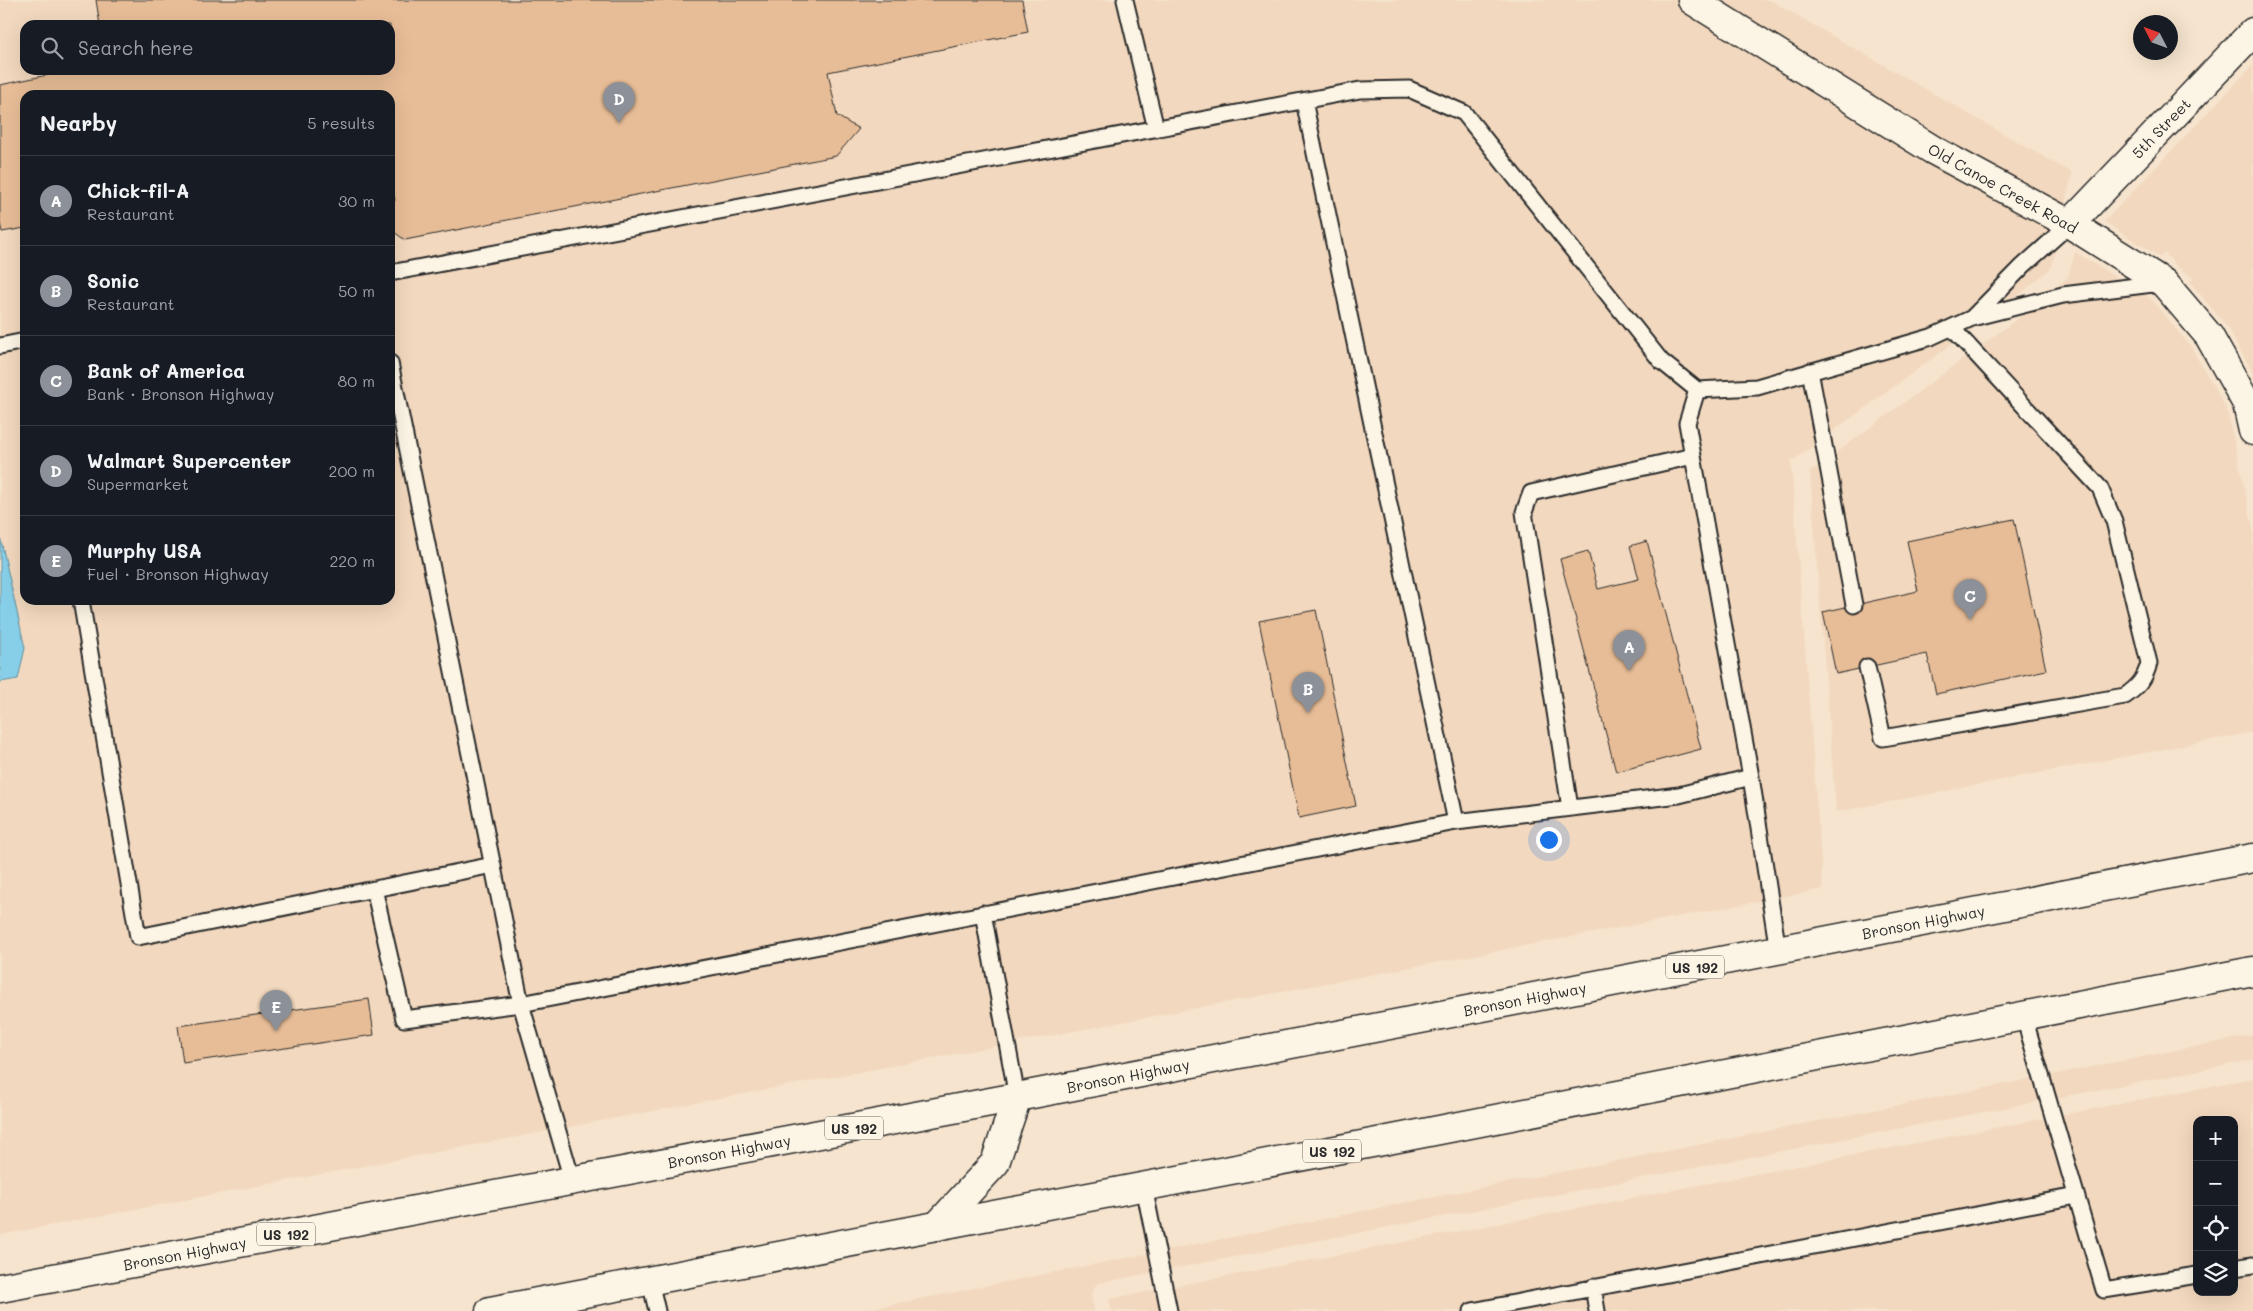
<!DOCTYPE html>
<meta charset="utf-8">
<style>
:root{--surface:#171b24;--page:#20242c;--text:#f1f3f6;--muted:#9ea1a6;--line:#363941;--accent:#8c9099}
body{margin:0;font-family:Mali,sans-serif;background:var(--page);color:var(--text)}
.controls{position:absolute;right:15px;bottom:15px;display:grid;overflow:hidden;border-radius:10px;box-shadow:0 5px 20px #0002}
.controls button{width:45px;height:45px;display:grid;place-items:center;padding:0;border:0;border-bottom:1px solid var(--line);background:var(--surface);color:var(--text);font:25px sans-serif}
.compass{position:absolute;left:2133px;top:15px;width:45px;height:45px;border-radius:50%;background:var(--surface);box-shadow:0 5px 20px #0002;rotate:312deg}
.you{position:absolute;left:1548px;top:839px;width:18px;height:18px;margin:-12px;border:4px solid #fff;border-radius:50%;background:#1a73e8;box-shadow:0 0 0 8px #1a73e833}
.badge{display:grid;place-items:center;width:32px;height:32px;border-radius:50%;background:var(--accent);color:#fff;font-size:16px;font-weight:700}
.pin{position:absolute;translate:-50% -41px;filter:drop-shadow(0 1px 2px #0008)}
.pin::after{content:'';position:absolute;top:26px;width:18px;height:15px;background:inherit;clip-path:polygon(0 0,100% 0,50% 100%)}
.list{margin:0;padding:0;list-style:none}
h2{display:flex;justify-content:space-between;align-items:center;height:65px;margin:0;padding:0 20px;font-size:21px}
h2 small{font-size:16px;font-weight:400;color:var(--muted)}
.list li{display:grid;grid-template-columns:32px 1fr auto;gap:15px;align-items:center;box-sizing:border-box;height:90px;padding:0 20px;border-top:1px solid var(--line)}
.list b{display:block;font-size:19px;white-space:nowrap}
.list p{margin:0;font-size:16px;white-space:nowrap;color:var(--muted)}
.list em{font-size:16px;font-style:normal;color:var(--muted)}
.icon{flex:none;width:28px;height:28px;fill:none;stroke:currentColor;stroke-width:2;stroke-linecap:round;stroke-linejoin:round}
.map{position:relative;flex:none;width:2253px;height:1311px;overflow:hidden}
.search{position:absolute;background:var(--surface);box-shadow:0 5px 20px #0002;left:20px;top:20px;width:375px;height:55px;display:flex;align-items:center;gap:12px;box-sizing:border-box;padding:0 18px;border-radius:15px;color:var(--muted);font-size:19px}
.panel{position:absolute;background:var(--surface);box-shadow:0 5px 20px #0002;left:20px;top:90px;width:375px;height:515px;border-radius:15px}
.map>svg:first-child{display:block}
.built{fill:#f2d8be;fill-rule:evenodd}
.water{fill:#87cfe8;stroke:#628d9c}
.building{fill:#e7bd97;stroke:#2b2b2b}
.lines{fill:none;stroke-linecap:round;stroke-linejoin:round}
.service-casing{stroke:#2b2b2b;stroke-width:19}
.minor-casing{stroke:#2b2b2b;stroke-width:31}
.tertiary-casing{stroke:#2b2b2b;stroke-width:31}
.trunk-casing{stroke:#2b2b2b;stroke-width:31}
.service{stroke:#fcf5e5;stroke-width:15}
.minor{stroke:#fcf5e5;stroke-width:28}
.tertiary{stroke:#fcf5e5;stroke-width:28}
.trunk{stroke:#fcf5e5;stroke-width:28}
.labels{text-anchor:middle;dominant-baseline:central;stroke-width:4;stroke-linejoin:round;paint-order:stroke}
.shield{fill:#fcf5e5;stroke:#6a6863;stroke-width:1}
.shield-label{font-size:14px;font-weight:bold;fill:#2b2b2b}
.street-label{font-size:15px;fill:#2b2b2b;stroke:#fcf5e5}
</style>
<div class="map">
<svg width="2253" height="1311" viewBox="0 0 2253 1311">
<rect width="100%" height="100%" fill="#f6e4ce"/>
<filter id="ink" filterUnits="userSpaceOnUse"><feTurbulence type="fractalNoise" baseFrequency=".02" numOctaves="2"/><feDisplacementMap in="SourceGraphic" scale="10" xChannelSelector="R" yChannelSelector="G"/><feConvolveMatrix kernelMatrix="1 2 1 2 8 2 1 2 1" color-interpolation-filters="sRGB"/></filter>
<g filter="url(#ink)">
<path class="built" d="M0,0H1770L2072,173L2052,267L2019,295L1791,462L1823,889L0,1235ZM25,25H390V70H25ZM25,95H390V600H25Z
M2253,65V373L2227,327L2190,282L2193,277L2177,267L2165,253L2160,257L2104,222Z
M2075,252L2150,298L2191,347L2227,410L2253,528V732L1836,812L1810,472L2031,309L2068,277Z
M2253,1035V1060L1099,1283L1095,1286L1091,1295L1094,1311H859Z
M2253,1078V1311H1112L1109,1299ZM2197,1120H2234V1292H2197Z"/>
<path class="water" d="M0,536L25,648L18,679L0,682Z"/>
<path class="building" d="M96,0H1022L1028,32L828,72L837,116L859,129L836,156L405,240L390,229V209L395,200L390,178V95H25V228L2,232L0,223V85L71,70H390V25H100Z
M2014,519L2046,670L1936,694L1927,654L1836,674L1823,612L1918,591L1907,541Z
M1647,541L1701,749L1616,772L1560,559L1588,551L1598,589L1639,579L1630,546Z
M1316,610L1356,806L1299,818L1259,621Z
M369,999L374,1035L183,1063L178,1026Z"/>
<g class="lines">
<g class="service-casing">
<path id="service" d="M1125,0L1156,129
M1304,101L1456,822
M390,273L1360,90L1409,89L1464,113L1661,361L1697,390L1757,387L1931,337L1972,318L2063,295L2161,283
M1973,317L2023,266L2070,224
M0,346L25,341
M390,363L521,1004L572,1180
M1810,371L1854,605
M1697,390L1687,423L1751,777L1778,951
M81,600L138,937L493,865
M1867,667L1883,738L2125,696C2138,687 2145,679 2149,663L2114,521L2100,488L1952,328
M1570,808L1524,512L1531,493L1693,456
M374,889L404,1019L521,1004L1456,822L1679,795L1751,777
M983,913L1017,1097
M2024,1017L2104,1290L2197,1275
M1144,1187L1169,1311
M2234,1268L2253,1265
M650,1281L657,1311
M1593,1287L1597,1311
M1472,1311L2076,1196"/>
</g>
<g class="minor-casing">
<path id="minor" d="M1692,0L1933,150L2070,224"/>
</g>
<g class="tertiary-casing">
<path id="tertiary" d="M2253,32L2070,224L2164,283L2209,336L2247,404L2253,431"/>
</g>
<g class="trunk-casing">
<g id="trunk">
<path d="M937,1226L995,1163L1017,1097"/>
<path id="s1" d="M0,1288L1017,1097L2253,858"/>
<path d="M490,1311L1388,1140L2253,971"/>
</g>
</g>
<use href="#service" class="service"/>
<use href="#minor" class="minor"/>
<use href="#tertiary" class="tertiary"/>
<use href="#trunk" class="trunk"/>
</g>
</g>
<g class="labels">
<g class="shield">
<rect x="1666" y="955.5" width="58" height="23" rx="4"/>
<rect x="825" y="1116.5" width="58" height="23" rx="4"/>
<rect x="1303" y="1139.5" width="58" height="23" rx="4"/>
<rect x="257" y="1222.5" width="58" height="23" rx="4"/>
</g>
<g class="shield-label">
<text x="1695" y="967">US 192</text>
<text x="854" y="1128">US 192</text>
<text x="1332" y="1151">US 192</text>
<text x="286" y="1234">US 192</text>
</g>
<g class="street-label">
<text transform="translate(2161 128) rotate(-46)">5th Street</text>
<text transform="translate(2003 188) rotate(29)">Old Canoe Creek Road</text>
<text stroke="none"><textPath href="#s1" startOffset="1958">Bronson Highway</textPath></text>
<text stroke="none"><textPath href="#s1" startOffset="1552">Bronson Highway</textPath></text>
<text stroke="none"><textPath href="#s1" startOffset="1148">Bronson Highway</textPath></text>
<text stroke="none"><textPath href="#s1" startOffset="742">Bronson Highway</textPath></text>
<text stroke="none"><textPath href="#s1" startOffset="188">Bronson Highway</textPath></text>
</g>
</g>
</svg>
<div class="controls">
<button>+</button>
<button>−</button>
<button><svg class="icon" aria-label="locate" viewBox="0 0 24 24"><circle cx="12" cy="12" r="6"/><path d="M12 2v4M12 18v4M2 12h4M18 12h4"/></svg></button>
<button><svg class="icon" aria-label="layers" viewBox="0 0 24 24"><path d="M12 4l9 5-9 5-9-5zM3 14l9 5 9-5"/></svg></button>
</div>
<svg class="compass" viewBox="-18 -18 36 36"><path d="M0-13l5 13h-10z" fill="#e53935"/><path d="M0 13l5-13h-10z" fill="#9ea1a6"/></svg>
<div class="you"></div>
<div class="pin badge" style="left:1629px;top:671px">A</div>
<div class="pin badge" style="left:1308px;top:713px">B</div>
<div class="pin badge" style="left:1970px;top:620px">C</div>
<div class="pin badge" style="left:619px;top:123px">D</div>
<div class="pin badge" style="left:276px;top:1031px">E</div>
<div class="search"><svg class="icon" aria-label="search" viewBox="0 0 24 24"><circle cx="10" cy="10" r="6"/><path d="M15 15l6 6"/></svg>Search here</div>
<section class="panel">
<h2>Nearby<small>5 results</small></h2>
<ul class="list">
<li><span class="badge">A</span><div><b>Chick-fil-A</b><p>Restaurant</p></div><em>30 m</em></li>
<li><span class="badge">B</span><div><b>Sonic</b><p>Restaurant</p></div><em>50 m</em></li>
<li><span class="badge">C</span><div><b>Bank of America</b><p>Bank · Bronson Highway</p></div><em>80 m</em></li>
<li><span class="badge">D</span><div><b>Walmart Supercenter</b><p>Supermarket</p></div><em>200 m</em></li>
<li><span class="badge">E</span><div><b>Murphy USA</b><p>Fuel · Bronson Highway</p></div><em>220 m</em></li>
</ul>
</section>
</div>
